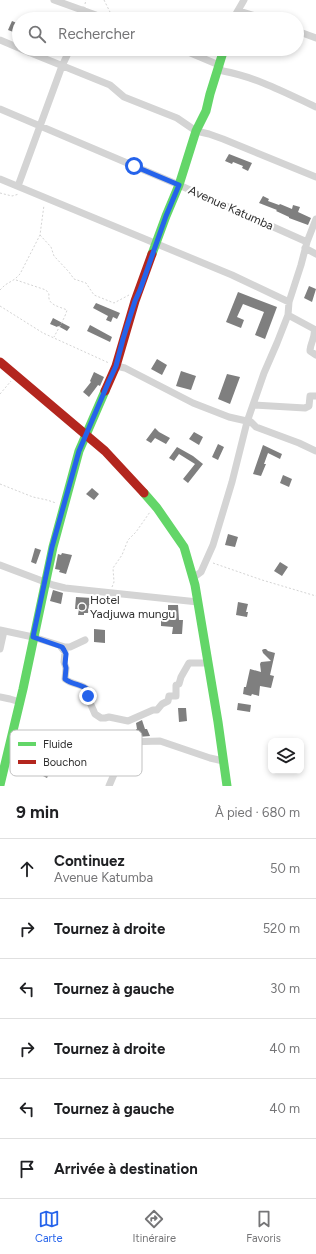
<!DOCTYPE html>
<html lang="fr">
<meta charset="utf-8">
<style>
:root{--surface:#fff;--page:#f2f2f2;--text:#202124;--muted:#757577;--line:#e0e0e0;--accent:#2563eb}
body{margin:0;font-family:Figtree,sans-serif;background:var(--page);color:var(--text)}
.controls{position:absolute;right:12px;bottom:12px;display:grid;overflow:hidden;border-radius:8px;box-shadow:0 2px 6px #0003}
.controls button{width:36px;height:36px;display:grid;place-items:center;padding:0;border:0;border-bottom:1px solid var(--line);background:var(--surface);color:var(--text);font:20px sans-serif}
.stop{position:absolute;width:12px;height:12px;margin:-9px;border:3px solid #2563eb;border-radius:50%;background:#fff}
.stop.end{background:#2563eb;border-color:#fff;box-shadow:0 1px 4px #0008}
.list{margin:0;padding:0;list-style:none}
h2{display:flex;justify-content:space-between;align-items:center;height:52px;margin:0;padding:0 16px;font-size:17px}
h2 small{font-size:13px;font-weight:400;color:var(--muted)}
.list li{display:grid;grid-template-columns:26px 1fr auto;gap:12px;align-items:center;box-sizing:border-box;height:60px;padding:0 16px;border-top:1px solid var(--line)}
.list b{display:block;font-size:15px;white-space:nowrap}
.list p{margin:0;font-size:13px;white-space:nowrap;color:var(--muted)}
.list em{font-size:13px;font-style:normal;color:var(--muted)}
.icon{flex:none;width:22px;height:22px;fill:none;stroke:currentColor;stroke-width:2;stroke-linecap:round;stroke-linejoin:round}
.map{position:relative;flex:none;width:316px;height:786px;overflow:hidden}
.search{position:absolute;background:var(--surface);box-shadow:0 2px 6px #0003;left:12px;right:12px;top:12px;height:44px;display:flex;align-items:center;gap:10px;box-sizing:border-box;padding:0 14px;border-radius:22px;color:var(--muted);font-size:15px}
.sheet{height:412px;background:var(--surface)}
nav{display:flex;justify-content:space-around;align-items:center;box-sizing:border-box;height:56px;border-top:1px solid var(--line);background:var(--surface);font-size:11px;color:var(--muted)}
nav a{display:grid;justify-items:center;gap:2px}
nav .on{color:var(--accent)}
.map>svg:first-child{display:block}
.building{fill:#7f7f7f}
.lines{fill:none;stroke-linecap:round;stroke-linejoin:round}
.path{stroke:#d4d4d4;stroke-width:1;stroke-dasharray:2 2;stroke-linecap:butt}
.street{stroke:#d4d4d4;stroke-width:7}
.fast{stroke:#63d668;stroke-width:9}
.jam{stroke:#b3261e;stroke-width:9}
.route{stroke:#2563eb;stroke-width:5}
.poi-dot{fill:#787878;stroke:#fff;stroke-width:1.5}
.labels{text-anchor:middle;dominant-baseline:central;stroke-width:4;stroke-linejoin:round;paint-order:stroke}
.street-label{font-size:12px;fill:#2f2f2f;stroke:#fff}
.poi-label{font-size:12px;fill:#2f2f2f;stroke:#fff;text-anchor:start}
.key{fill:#fff;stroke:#c1c1c1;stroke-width:1}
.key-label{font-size:11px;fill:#2f2f2f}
</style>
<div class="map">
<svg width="316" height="786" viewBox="0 0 316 786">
<rect width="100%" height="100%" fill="#fff"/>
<path class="building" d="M12,21L19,24L16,33L8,30Z
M229,154L252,163L248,171L242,168L243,166L233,162L232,164L225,161Z
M263,196L269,199L268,201L279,205L280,204L292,209L293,205L300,207L298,212L311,218L308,225L289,218V217L276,211L277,210L259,203Z
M309,286L316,289L312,302L304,298Z
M238,292L277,307L265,339L255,335L264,312L243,304L237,317L244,320L241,328L226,322Z
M96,303L120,313L117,319L113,317L111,322L106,320L108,316L93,308Z
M53,318L70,327L67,331L58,326L57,327L50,324Z
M90,325L112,337L110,342L87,331Z
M157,359L167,365L162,375L151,369Z
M181,371L196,376L191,390L176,386Z
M94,372L104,377L100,386L98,385L89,397L83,392L91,382L90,381Z
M227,374L240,377L230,404L218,399Z
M155,428L159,432L170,438L166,444L155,438L151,443L146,440Z
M194,432L203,437L199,445L189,439Z
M218,444L224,447L218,460L212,457Z
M263,445L282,454L280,459L268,453L264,464H266L261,476L253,474Z
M177,447L193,456L203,464L188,483L183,479L195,464L179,454L174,461L169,458Z
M283,475L292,479L289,487L280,483Z
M92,488L99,494L94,500L86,494Z
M228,534L238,537L235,547L225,545Z
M35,548L41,550L36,564L31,562Z
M62,553L72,555L66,574L59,572L60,570L55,569L58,554L61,555Z
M280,562L288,567L282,576L274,571Z
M53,590L63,593L61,604L50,601Z
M76,597L92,598L91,605H89L88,613H84V615H78L79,609H75Z
M238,602L248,604L246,612H248L247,617L236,615Z
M168,605H178L179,620H183L182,634H172L173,627L161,626V615H168Z
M94,629L105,630V643L94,642Z
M264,649H266L268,651L275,653L270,675L274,676L271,688L260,686L259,696L252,694L251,696L243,694L244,687H246L250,669L261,672L260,664L261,662L271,661L263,653L262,650Z
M238,703L251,705L250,712L237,710Z
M178,708H186L187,721L179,722Z
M142,720L145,729H147L150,736L138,737L136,729H137L136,723Z
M43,765L51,769L47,778L39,774Z"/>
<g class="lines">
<path class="path" d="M104,0L110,12
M85,4L86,0
M0,193L12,196L19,194
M40,235L51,247L54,256L69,272L74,279L86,283L94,295L114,303L129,295
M16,280L46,290L49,294C47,305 58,306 67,310C65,318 58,329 54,337
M0,290L5,285L15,279L20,274L40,235L44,205
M0,306L43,333L109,363
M0,394L11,381
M0,484L33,497L47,500L56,503
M213,563L262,580L316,596
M112,587L114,582L113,568L122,555L128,540L136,532L150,512
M86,749L99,758L112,762"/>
<path class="street" d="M54,0L107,19
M239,11L266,19
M81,19L83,10
M233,19L244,0
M297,31L316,38
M0,40L19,48
M21,49L110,85L124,97L177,118L196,131L209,134L223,139L316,177
M181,49L219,65L221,70L223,71C256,77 286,93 316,107
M0,109L179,185L307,242
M0,179L232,275L289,302
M18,186L62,66L70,49
M305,248L316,254
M288,315L314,329C316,337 310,343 310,351L316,355
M116,366L125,368L193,403L229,417L251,422L256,427L299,443L316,451
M253,405L305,408L309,406L310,396H316
M0,565L53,585L65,588L198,602
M193,578L201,572L213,545L232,482L247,422L264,373L277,343L288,315L289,302L301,265L307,242L316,219
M0,630L33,637L65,647H70L85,640
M61,647L65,652L64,662L66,668L65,679C74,686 84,683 90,693L88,698L95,714L101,718H105L109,717L128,721L153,710H157L162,704L168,701L169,696H176V685L179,684L181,677L189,663H208
M0,649L4,631
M0,697L10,699L20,702
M109,786L127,744L129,742L160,741L210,758L223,761"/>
<path class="fast" d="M152,254L166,216L179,185L196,131L206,111L210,94L224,49
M144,493L157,508L184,547L195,585L218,722L227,786
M0,785L23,689L53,547L79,451L105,391"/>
<path class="jam" d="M0,362L105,451L144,493
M105,391L116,366L135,301L152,254"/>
</g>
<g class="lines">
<path class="route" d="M88,696L89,691C82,683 74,686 65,679L66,668L65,664L66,654L64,650L62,647L33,637L52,547L79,451L109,381L116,366L123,339L135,301L140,290L166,216L179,185L134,166"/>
</g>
<circle class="poi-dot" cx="82" cy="607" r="4"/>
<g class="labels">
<g class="street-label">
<text transform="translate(231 208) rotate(24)">Avenue Katumba</text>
</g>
<g class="poi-label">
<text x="90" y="600">Hotel<tspan x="90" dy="14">Yadjuwa mungu</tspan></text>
</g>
</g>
<rect x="10" y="730" width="132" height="46" rx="6" class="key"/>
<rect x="18" y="742" width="18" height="4" fill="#63d668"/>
<rect x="18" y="760" width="18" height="4" fill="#b3261e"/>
<g class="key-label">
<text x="43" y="748">Fluide</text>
<text x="43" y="766">Bouchon</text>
</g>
</svg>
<div class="controls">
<button><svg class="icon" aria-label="layers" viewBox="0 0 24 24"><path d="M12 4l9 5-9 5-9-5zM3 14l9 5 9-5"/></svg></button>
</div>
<div class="stop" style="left:134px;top:166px"></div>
<div class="stop end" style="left:88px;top:696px"></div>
<div class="search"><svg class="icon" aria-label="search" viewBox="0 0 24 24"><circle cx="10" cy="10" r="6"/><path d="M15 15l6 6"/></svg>Rechercher</div>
</div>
<section class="sheet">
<h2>9 min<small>À pied · 680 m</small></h2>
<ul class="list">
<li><svg class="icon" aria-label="ahead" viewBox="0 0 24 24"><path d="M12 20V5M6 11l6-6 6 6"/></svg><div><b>Continuez</b><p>Avenue Katumba</p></div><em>50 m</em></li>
<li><svg class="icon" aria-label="right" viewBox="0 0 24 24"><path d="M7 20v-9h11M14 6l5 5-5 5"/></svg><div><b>Tournez à droite</b></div><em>520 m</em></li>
<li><svg class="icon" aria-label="left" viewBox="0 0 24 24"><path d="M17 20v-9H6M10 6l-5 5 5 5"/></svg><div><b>Tournez à gauche</b></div><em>30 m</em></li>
<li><svg class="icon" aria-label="right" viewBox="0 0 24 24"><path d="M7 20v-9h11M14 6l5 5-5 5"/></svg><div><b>Tournez à droite</b></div><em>40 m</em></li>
<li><svg class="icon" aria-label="left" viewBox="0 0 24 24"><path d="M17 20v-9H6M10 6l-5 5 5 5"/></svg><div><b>Tournez à gauche</b></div><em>40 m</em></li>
<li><svg class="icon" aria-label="arrive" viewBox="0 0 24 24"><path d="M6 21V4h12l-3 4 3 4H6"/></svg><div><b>Arrivée à destination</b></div></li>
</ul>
</section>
<nav>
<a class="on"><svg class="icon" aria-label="map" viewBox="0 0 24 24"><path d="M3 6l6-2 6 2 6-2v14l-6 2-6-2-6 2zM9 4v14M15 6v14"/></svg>Carte</a>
<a><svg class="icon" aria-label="directions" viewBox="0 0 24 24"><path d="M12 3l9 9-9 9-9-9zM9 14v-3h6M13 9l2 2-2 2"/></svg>Itinéraire</a>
<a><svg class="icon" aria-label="saved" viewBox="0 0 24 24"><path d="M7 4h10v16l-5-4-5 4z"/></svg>Favoris</a>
</nav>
